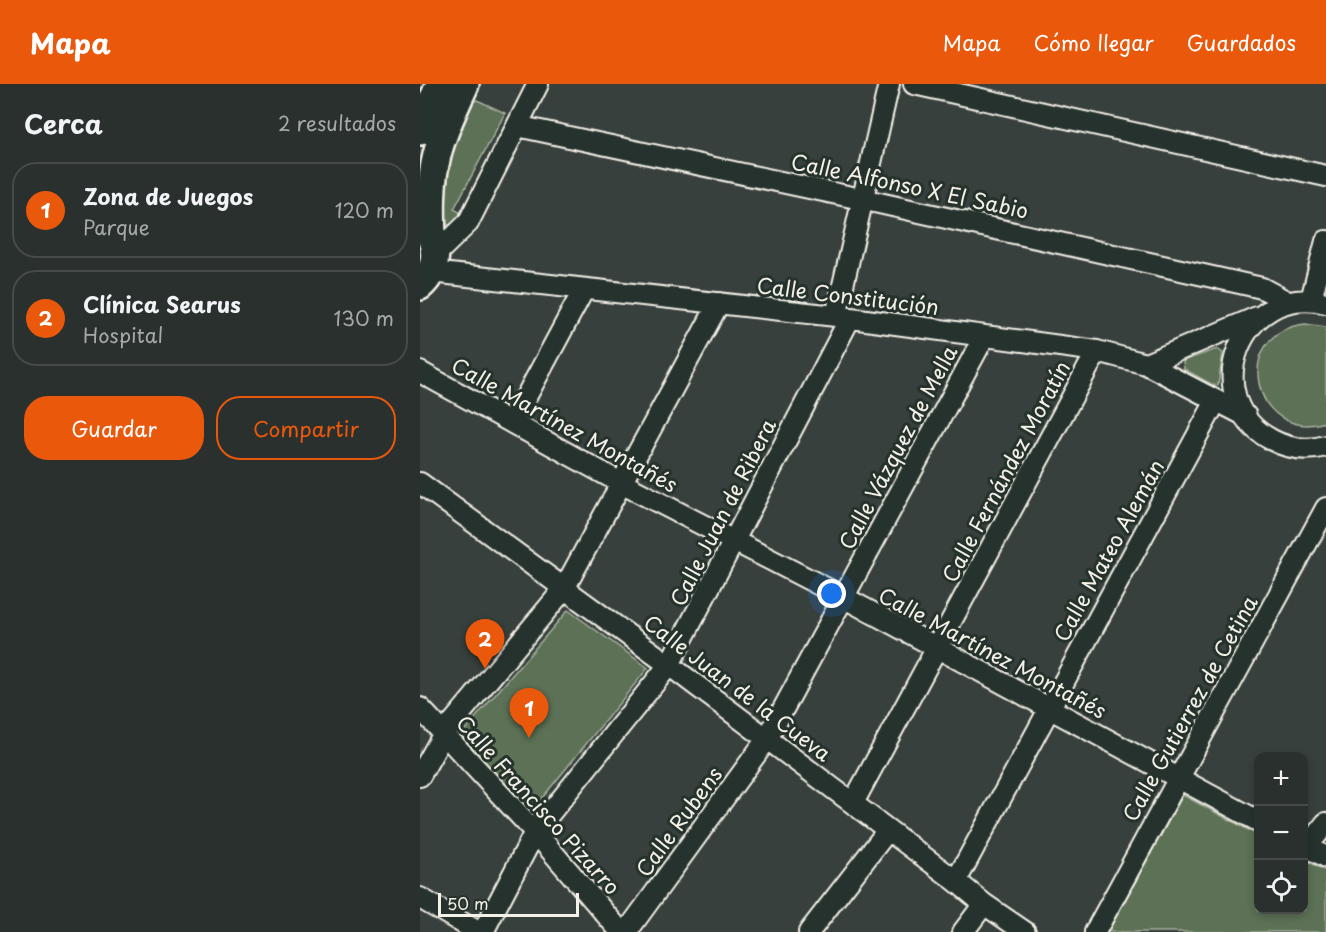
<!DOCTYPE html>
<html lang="es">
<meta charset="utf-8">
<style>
:root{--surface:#2a302e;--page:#363c3a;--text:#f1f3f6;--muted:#a5a9aa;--line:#464b4a;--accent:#ea580c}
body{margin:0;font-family:"Playpen Sans",sans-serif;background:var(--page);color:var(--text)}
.controls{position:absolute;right:18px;bottom:18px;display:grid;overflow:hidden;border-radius:12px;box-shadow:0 3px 9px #0003}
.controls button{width:54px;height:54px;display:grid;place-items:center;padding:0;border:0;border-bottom:2px solid var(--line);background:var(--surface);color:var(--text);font:30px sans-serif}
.scale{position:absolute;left:18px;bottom:15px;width:141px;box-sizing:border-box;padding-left:6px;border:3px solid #f4f1e8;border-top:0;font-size:16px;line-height:21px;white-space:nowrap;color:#f4f1e8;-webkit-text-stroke:4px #26332d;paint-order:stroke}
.you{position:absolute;left:412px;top:510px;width:21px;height:21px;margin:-15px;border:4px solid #fff;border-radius:50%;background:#1a73e8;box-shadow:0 0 0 9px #1a73e833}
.badge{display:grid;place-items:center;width:39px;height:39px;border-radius:50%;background:var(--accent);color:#fff;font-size:20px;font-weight:700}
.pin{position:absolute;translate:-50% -50px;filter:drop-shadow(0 2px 3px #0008)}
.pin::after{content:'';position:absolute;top:32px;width:21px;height:18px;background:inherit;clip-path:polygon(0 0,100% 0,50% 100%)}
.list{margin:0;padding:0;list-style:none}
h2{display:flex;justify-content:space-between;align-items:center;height:78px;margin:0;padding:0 24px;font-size:26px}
h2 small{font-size:20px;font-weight:400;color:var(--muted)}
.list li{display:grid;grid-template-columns:39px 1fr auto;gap:18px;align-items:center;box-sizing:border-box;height:96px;margin:0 12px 12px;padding:0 12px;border:2px solid var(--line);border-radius:24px}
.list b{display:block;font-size:22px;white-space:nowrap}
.list p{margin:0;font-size:20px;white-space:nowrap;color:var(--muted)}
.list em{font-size:20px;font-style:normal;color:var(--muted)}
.actions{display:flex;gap:12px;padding:18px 24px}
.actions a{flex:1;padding:14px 0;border:2px solid var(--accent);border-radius:24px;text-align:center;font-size:21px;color:var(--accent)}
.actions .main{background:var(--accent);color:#fff}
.icon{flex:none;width:33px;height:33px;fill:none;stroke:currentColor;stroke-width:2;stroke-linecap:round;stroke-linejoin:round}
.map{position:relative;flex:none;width:906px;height:848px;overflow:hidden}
header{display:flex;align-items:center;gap:36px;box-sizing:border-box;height:84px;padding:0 30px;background:var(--accent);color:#fff}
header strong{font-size:28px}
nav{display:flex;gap:33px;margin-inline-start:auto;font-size:21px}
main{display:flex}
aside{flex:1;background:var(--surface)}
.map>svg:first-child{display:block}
.green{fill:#5b7155;stroke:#a8b19e;stroke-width:1.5}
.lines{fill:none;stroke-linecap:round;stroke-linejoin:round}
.street-casing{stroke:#f4f1e8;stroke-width:24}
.secondary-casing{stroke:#f4f1e8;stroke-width:32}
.street{stroke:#26332d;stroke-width:20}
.secondary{stroke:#26332d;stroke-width:27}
.labels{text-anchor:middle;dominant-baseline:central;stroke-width:6;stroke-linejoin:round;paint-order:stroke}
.street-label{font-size:21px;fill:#f4f1e8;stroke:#26332d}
</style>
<header>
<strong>Mapa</strong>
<nav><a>Mapa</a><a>Cómo llegar</a><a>Guardados</a></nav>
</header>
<main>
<aside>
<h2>Cerca<small>2 resultados</small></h2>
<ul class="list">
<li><span class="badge">1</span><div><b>Zona de Juegos</b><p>Parque</p></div><em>120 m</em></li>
<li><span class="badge">2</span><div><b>Clínica Searus</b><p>Hospital</p></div><em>130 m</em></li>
</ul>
<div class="actions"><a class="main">Guardar</a><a>Compartir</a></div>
</aside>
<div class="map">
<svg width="906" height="848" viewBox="0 0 906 848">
<rect width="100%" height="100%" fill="#38403e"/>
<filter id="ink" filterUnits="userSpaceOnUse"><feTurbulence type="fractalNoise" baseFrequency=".0167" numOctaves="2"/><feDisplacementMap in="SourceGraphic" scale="12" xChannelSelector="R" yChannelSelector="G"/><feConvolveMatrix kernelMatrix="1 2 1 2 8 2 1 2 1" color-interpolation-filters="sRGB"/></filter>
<g filter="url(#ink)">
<path class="green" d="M57,16L85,29L34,125L41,129L35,140L25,141L21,135L24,82L49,20Z
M885,240L906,243V338C832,360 809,248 885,240Z
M797,265L803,269L798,301H793L764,285L763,277Z
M148,526L228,584L109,730L38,654Z
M763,711L838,751V826H884V775L906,787V848H688Z"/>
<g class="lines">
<g class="street-casing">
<path id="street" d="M494,0L906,92
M97,42L441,115L842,204L868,218
M15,171L48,139L118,0
M11,188L416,232L677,267L726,280L826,332
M891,216L906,157
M906,219C821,197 775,316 852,356C869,365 888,367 906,362
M416,232L469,0
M726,280L837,233
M0,288L201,399L423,513L838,737
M92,339L164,205
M0,399L249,581L536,797L564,820L605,848
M0,624L115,748L201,848
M0,692L24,649L144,505L299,219
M433,719L677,267
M884,761L906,773
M887,763L906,739
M536,797L796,317
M0,814L58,848
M63,848L115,748L249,581L430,234
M209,848L211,842L347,655L564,253
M389,848L468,746
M543,848L564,820
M675,848L906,424"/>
</g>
<g class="secondary-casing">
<path id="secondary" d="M0,47L20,0
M12,156C11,128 10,98 17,71C23,46 35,23 45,0
M0,202C18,186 20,160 3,142"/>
</g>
<use href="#street" class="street"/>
<use href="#secondary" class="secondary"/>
</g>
</g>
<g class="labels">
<g class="street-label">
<text transform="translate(490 101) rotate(12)">Calle Alfonso X El Sabio</text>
<text transform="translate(428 211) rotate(7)">Calle Constitución</text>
<text transform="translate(145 340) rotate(29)">Calle Martínez Montañés</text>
<text transform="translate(477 363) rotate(-62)">Calle Vázquez de Mella</text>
<text transform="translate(585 387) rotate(-62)">Calle Fernández Moratín</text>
<text transform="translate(302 428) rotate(-63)">Calle Juan de Ribera</text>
<text transform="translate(688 466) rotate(-61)">Calle Mateo Alemán</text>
<text transform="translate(573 568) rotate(28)">Calle Martínez Montañés</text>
<text transform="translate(318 603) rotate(37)">Calle Juan de la Cueva</text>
<text transform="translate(769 624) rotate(-61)">Calle Gutierrez de Cetina</text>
<text transform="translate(119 720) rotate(48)">Calle Francisco Pizarro</text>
<text transform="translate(258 737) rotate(-54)">Calle Rubens</text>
</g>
</g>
</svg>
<div class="controls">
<button>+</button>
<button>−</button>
<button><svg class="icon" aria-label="locate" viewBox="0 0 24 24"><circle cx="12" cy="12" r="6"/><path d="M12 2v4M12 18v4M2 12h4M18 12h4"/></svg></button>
</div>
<div class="scale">50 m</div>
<div class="you"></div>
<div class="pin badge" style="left:109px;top:654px">1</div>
<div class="pin badge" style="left:65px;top:585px">2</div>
</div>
</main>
